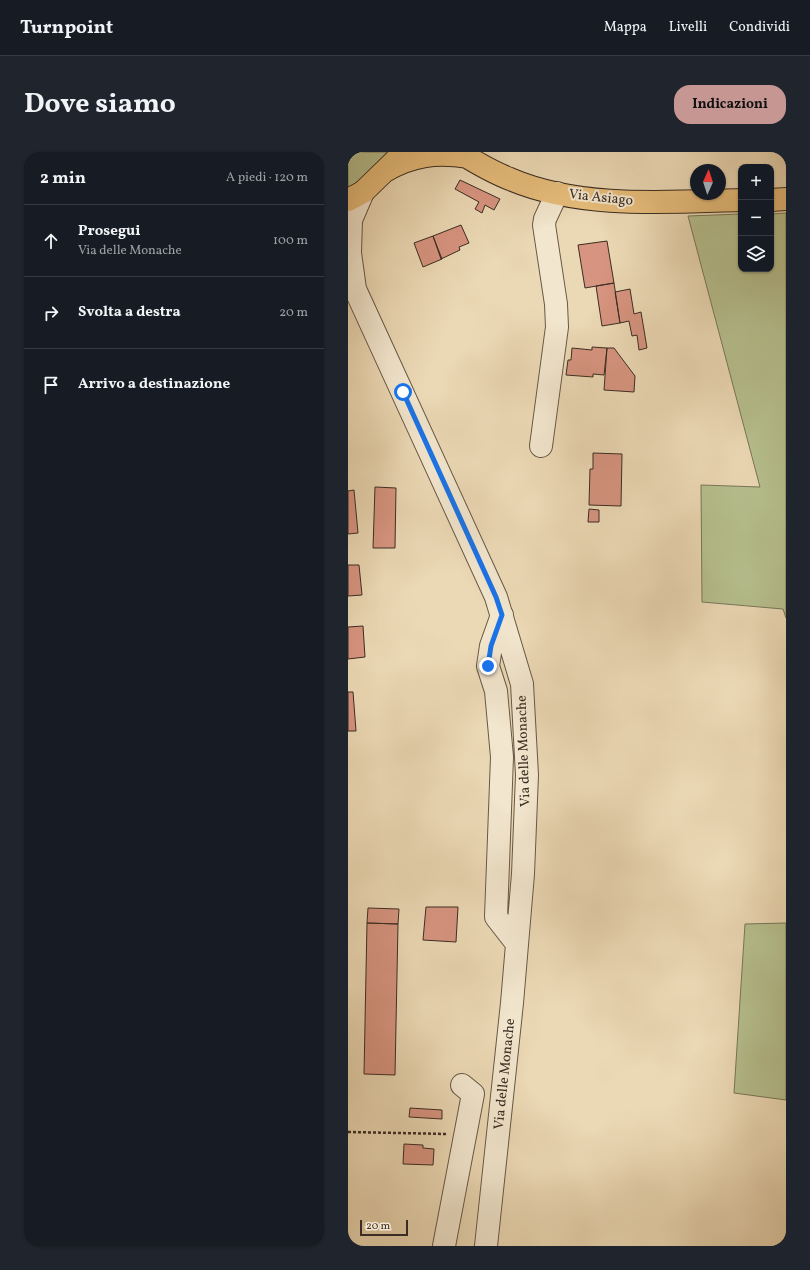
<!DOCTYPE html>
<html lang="it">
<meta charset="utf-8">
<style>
:root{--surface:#171b24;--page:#20242c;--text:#f1f3f6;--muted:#9ea1a6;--line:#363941;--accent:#c59692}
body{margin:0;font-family:Vollkorn,serif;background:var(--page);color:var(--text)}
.controls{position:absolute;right:12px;top:12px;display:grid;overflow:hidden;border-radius:8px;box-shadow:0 1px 3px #0004}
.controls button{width:36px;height:36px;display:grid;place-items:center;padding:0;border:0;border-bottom:1px solid var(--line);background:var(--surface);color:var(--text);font:20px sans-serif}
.compass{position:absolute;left:342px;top:12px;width:36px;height:36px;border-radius:50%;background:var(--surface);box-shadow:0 1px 3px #0004;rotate:3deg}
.scale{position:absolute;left:12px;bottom:10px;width:48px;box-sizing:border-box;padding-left:4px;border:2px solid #3b2d22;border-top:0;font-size:11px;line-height:14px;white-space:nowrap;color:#3b2d22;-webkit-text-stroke:3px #f2e6ce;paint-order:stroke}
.stop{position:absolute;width:12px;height:12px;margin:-9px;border:3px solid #1a73e8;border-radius:50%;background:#fff}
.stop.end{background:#1a73e8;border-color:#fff;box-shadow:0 1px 4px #0008}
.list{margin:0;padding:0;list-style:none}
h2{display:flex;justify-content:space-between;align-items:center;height:52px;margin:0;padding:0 16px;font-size:17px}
h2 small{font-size:13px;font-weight:400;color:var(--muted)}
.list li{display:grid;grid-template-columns:26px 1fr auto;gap:12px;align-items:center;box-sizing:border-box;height:72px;padding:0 16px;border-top:1px solid var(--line)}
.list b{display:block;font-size:15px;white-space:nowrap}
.list p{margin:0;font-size:13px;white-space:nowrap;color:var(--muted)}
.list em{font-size:13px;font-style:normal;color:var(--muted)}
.icon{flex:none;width:22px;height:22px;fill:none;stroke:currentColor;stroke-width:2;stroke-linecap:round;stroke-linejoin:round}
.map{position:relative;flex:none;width:438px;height:1094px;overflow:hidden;border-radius:16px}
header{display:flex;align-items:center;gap:24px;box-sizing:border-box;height:56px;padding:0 20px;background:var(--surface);border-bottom:1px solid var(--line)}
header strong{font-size:19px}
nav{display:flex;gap:22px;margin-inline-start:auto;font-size:14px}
.intro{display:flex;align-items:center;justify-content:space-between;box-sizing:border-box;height:96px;padding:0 24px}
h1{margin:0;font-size:28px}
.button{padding:10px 18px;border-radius:16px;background:var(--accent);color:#111;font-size:14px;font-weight:700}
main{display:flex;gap:24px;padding:0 24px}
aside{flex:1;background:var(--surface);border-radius:16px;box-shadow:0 1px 3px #0004}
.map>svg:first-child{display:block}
.green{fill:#b6bf8e;stroke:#787658}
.building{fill:#d79480;stroke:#3b2d22}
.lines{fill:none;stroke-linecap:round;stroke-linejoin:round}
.minor-casing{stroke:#675846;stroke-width:24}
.major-casing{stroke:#3b2d22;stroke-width:24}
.path{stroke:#3b2d22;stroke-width:2.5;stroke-dasharray:3 2;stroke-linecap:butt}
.minor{stroke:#f2e6ce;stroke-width:22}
.major{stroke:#e6bc7a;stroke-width:22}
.route{stroke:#1a73e8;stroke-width:5}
.labels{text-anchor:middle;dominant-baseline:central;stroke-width:4;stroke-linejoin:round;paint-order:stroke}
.street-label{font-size:14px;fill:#3b2d22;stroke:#f2e6ce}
</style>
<header>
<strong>Turnpoint</strong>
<nav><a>Mappa</a><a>Livelli</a><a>Condividi</a></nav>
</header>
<div class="intro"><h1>Dove siamo</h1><a class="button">Indicazioni</a></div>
<main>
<aside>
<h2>2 min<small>A piedi · 120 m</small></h2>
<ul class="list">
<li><svg class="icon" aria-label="ahead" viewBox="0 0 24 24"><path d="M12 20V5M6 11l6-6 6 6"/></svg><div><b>Prosegui</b><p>Via delle Monache</p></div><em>100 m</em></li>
<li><svg class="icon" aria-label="right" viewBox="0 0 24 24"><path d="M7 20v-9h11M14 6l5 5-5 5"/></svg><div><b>Svolta a destra</b></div><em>20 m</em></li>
<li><svg class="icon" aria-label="arrive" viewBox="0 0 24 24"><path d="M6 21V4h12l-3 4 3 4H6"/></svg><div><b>Arrivo a destinazione</b></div></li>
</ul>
</aside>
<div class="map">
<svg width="438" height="1094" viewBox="0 0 438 1094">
<rect width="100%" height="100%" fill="#ebd8b4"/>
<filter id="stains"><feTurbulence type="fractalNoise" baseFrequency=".005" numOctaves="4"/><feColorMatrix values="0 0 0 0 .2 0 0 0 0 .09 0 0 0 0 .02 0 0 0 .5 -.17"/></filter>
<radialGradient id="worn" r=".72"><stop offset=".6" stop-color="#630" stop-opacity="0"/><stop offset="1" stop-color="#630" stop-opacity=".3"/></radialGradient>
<path class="green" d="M0,0H46L0,39Z
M438,61V466L435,457L354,450L353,333L412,335L340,64L393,62V117H423V62Z
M438,771V948L386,941L397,772Z"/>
<path class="building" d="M112,28L152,47L146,58L137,53L134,61L127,57L131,50L107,37Z
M113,73L121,91L111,95L112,98L93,107L85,84Z
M85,84L94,107L75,115L66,91Z
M259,89L266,131L237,136L230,93Z
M266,131L272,171L254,174L248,134Z
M282,137L286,162L293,160L299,196L291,198L289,183L284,184L281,169L272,171L267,140Z
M244,195L259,196L256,223L245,222V225L218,223L220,208H223L224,196L244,198Z
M259,196H266L287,224L286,240L256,238Z
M245,301L274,302L273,354L241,353L242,317H245Z
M27,335L48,336L47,396H25Z
M6,338L10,381L0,382V339Z
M241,357L251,358V370H240Z
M0,413H11L14,443L0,444Z
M15,474L17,505L0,507V475Z
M0,540H5L8,579H0Z
M78,755H110L108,790L75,788Z
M20,756L51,757L50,772L19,771Z
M19,771L50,772L47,923L16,922Z
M62,956L94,958V967L61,965Z
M56,992L75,993V996L86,997L85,1013L55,1012Z"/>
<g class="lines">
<g class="minor-casing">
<path id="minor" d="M0,128L7,137L148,445L174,532L179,623L175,722L164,851L138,1094
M7,137L2,101L3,68L15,40
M193,294L209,175L208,152L196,73L197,67L209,41
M154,463L143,494L140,514L148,539L154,605L148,765L169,792
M96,1094L125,942L114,933"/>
</g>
<g class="major-casing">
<path id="major" d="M111,0C127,10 144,20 162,27C232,57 318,50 393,48
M37,19C64,3 89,0 120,5
M0,48L15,40L48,8
M423,48L438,47"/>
</g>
<path class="path" d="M0,980L99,982"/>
<use href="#minor" class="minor"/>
<use href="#major" class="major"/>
</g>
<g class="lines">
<path class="route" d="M55,240L148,445L154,463L143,494L140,514"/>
</g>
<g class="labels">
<g class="street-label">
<text transform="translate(253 46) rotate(6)">Via Asiago</text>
<text transform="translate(176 599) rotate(-92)">Via delle Monache</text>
<text transform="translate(157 922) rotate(-84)">Via delle Monache</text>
</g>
</g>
<rect width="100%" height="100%" filter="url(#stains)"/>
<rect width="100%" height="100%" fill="url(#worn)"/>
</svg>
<div class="controls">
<button>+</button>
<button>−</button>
<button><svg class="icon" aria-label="layers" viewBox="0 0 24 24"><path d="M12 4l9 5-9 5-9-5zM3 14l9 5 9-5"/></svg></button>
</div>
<svg class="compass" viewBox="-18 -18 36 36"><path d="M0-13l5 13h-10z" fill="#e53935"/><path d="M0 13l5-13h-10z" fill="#9ea1a6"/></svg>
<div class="scale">20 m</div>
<div class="stop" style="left:55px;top:240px"></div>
<div class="stop end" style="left:140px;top:514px"></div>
</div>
</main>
